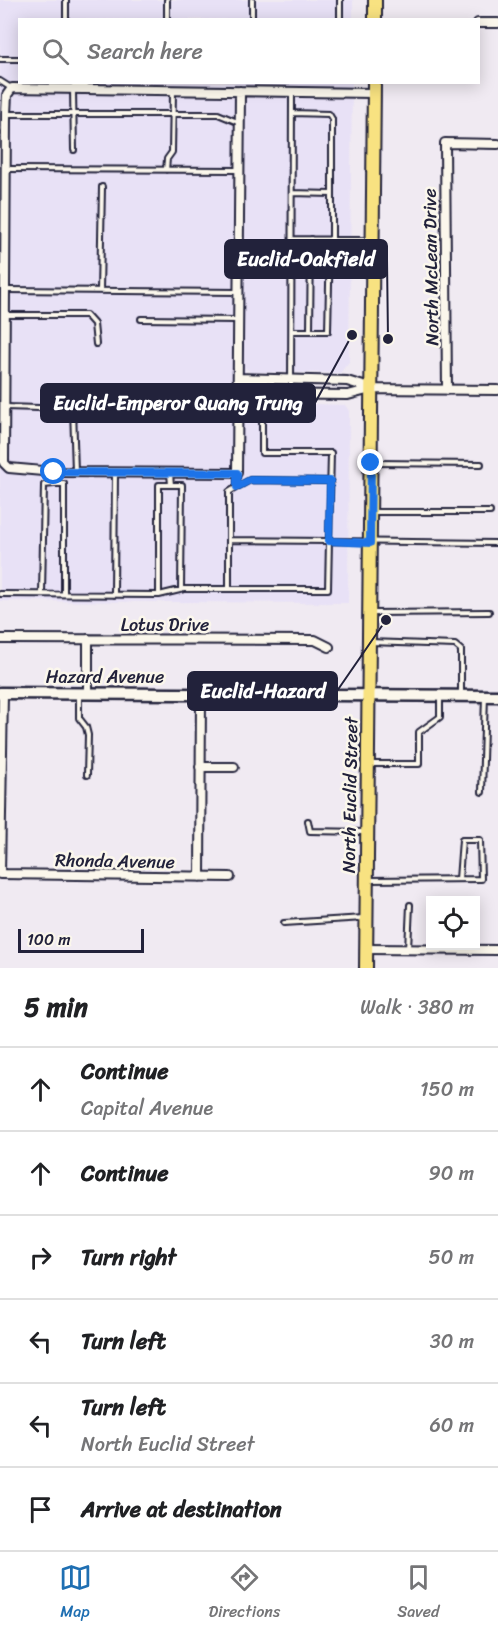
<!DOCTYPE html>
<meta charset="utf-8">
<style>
:root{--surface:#fff;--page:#f2f2f2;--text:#202124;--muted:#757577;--line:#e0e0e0;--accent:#1f6fb2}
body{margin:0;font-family:Sriracha,sans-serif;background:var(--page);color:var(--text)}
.controls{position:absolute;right:18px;bottom:18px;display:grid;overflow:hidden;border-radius:0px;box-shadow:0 3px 15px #0003}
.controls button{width:54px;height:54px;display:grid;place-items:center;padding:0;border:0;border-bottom:2px solid var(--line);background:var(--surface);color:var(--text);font:30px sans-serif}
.scale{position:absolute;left:18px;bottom:15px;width:126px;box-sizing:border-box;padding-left:6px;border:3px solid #22223b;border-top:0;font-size:16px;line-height:21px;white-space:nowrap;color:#22223b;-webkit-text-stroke:4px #fbf7ec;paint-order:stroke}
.stop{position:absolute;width:18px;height:18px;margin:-14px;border:4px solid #1a73e8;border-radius:50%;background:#fff}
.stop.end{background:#1a73e8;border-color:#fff;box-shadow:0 2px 6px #0008}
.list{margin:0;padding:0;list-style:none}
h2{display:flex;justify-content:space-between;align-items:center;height:78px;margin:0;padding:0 24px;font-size:26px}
h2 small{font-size:20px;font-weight:400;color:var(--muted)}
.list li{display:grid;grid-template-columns:39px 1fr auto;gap:18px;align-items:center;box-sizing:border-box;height:84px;padding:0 24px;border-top:2px solid var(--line)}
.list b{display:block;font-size:22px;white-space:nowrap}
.list p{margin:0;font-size:20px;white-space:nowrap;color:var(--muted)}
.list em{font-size:20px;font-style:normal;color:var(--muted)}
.icon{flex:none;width:33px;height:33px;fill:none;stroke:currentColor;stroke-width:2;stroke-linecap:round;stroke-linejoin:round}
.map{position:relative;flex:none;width:498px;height:968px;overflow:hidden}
.search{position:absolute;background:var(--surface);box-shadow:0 3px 15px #0003;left:18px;right:18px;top:18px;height:66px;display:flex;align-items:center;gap:15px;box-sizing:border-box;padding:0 21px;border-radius:0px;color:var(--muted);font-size:22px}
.sheet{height:582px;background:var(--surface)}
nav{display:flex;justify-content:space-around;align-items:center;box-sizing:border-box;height:84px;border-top:2px solid var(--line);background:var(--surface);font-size:16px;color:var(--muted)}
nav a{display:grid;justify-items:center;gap:3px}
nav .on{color:var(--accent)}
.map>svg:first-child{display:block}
.built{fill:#e8e1f6}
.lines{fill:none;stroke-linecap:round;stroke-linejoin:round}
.lane-casing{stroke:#22223b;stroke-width:8}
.street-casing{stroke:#22223b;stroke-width:12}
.secondary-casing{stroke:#22223b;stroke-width:15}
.primary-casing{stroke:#22223b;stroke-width:16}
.lane{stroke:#fbf7ec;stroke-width:4}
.street{stroke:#fbf7ec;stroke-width:8}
.secondary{stroke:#fbf7ec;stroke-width:10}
.primary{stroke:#f8e281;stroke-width:12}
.route{stroke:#1a73e8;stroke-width:8}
.labels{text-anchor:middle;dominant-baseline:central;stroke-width:5;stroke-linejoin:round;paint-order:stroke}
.street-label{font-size:18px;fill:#22223b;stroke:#fbf7ec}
.leader{fill:none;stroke:#22223b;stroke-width:2}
.callout-dot{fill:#22223b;stroke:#fbf7ec;stroke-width:2}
.callout{fill:#22223b;stroke:#22223b;stroke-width:2}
.callout-label{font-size:20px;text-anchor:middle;font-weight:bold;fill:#fff}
</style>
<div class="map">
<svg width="498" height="968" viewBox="0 0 498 968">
<rect width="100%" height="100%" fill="#f0eaf2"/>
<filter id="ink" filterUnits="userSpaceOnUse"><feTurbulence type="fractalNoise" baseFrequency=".0167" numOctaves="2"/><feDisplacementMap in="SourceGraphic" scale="12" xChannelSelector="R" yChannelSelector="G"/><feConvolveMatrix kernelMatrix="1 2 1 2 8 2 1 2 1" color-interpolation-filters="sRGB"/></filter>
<g filter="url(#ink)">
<path class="built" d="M0,0H353V19L20,20V82L352,83L349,362L340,373L250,372L245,367L246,402L345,405L349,411L348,603L0,601Z"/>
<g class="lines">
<g class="lane-casing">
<path id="lane" d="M66,0V20
M167,0V20
M252,0V20
M340,0V20
M0,59H20
M0,81L11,88
M73,90L74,150
M292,113L329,114L332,119V239
M7,114H218L240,123
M7,169L239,170
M166,170L167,159L172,152L173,92
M292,193L332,194
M292,239L369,240
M7,290L237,292
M100,291L102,187
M6,315H86L94,324L96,344
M141,319L238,320
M292,331H328L330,239
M310,331L311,239
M291,394L292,93
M5,407L73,409
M372,463L481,464
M75,471L73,409L108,410
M237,474V487L250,480L330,481
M54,484H64V594
M171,485H182L181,590
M371,512H490
M229,540L329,541L331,453H262V414H277L278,396
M229,589V492L237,487
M0,594L159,595L184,589H328L329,541L495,543
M42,594L44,485L54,484V473
M114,595L115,473
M159,595V485H171L170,473
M373,613L489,612
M370,642L455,645L461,650V693
M79,695V718L86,727L88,735L87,775
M369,764H419V732L440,717V698
M482,792L485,696
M308,821L310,831L364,832
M368,880L481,879L480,840H462L459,879
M284,923L364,918
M408,949L410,905"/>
</g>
<g class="street-casing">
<path id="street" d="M478,23H498
M240,91L237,473L54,472L9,468L4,463L6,114L7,95L12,88L374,93
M238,378L347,381L370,388
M447,390L445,143L498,144
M238,394L348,395L371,389L498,390
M0,639L315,640L329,647
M88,694V639
M200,767H234
M0,874L230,877
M0,874L3,693
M200,877L201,694
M366,949L498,950"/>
</g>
<g class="secondary-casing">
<path id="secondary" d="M0,693L498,696"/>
</g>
<g class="primary-casing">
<path id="primary" d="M375,20V0
M366,968L374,82"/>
</g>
<use href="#lane" class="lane"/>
<use href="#street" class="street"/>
<use href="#secondary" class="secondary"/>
<use href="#primary" class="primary"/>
</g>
</g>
<g class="lines" filter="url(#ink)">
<path class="route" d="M54,472L237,473V487L250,480L330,481L329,541L370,543L371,463"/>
</g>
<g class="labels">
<g class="street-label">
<text transform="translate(431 267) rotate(-91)">North McLean Drive</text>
<text x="165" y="625">Lotus Drive</text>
<text x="105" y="677">Hazard Avenue</text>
<text transform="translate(350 795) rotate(-89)">North Euclid Street</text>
<text transform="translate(115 861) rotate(1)">Rhonda Avenue</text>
</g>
</g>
<path class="leader" d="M388 339L387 259M352 335L315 403M386 620L337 691"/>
<g class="callout-dot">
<circle cx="388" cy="339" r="6"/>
<circle cx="352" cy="335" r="6"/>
<circle cx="386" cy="620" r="6"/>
</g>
<g class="callout">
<rect x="225" y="240" width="162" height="38" rx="6"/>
<rect x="41" y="384" width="274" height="38" rx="6"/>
<rect x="188" y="672" width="149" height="38" rx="6"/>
</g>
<g class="callout-label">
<text x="306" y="266">Euclid-Oakfield</text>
<text x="178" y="410">Euclid-Emperor Quang Trung</text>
<text x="263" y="698">Euclid-Hazard</text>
</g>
</svg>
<div class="controls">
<button><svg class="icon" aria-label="locate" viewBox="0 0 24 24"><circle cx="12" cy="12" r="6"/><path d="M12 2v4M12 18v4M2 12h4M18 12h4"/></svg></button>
</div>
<div class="scale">100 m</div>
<div class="stop" style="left:54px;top:472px"></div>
<div class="stop end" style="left:371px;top:463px"></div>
<div class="search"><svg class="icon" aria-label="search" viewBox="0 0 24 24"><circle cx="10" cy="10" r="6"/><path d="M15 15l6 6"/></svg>Search here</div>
</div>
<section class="sheet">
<h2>5 min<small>Walk · 380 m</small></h2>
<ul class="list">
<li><svg class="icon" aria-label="ahead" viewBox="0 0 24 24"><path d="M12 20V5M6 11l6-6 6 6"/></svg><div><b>Continue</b><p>Capital Avenue</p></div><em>150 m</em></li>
<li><svg class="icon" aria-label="ahead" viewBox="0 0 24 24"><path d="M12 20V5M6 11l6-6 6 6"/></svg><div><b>Continue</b></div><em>90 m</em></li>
<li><svg class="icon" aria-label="right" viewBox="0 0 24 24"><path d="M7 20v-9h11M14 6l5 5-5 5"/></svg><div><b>Turn right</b></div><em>50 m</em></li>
<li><svg class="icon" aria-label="left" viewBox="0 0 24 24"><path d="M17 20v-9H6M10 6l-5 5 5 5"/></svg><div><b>Turn left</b></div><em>30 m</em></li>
<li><svg class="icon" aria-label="left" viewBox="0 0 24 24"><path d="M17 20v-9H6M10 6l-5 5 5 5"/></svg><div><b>Turn left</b><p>North Euclid Street</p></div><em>60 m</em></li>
<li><svg class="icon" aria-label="arrive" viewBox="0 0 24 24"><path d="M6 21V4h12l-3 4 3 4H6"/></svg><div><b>Arrive at destination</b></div></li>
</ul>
</section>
<nav>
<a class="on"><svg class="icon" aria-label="map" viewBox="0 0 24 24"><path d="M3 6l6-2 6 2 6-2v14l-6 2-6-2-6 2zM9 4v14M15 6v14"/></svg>Map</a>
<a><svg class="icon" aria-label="directions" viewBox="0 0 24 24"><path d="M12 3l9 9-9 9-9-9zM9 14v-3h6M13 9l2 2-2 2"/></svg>Directions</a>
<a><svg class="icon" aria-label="saved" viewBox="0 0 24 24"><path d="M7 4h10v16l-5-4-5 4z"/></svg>Saved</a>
</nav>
